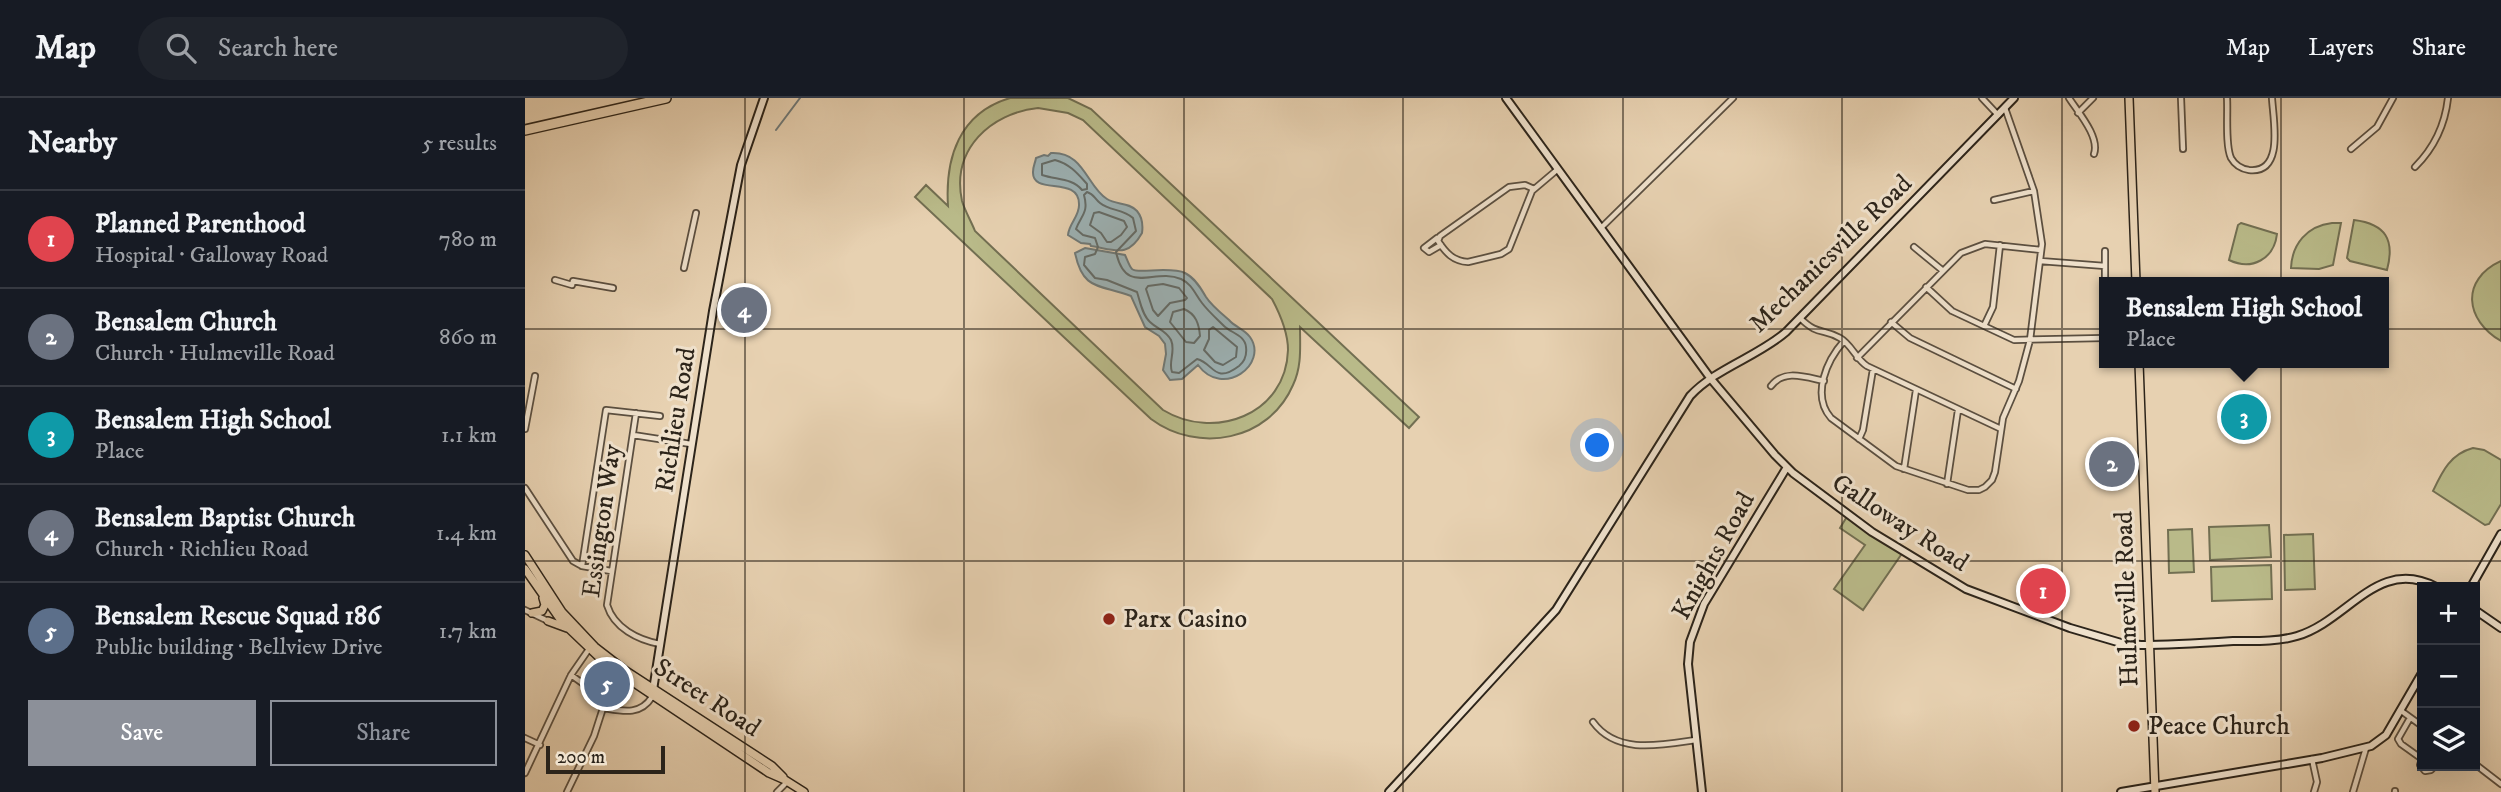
<!DOCTYPE html>
<meta charset="utf-8">
<style>
:root{--surface:#171b24;--page:#20242c;--text:#f1f3f6;--muted:#9ea1a6;--line:#363941;--accent:#8c9099}
body{margin:0;font-family:"IM FELL DW Pica",serif;background:var(--page);color:var(--text)}
.controls{position:absolute;right:21px;bottom:21px;display:grid;overflow:hidden;border-radius:0px;box-shadow:0 7px 28px #0002}
.controls button{width:63px;height:63px;display:grid;place-items:center;padding:0;border:0;border-bottom:2px solid var(--line);background:var(--surface);color:var(--text);font:35px sans-serif}
.scale{position:absolute;left:21px;bottom:18px;width:119px;box-sizing:border-box;padding-left:7px;border:4px solid #2c241a;border-top:0;font-size:19px;line-height:24px;white-space:nowrap;color:#2c241a;-webkit-text-stroke:5px #efe1cc;paint-order:stroke}
.you{position:absolute;left:1073px;top:348px;width:24px;height:24px;margin:-18px;border:5px solid #fff;border-radius:50%;background:#1a73e8;box-shadow:0 0 0 10px #1a73e833}
.badge{display:grid;place-items:center;width:46px;height:46px;border-radius:50%;background:var(--accent);color:#fff;font-size:23px;font-weight:700}
.pin{position:absolute;translate:-50% -50%;border:4px solid #fff;box-shadow:0 2px 7px #0006}
.popup{position:absolute;left:1574px;top:179px;width:290px;height:91px;box-sizing:border-box;display:grid;place-content:center;border-radius:0px;background:var(--surface);filter:drop-shadow(0 2px 5px #0005);font-size:23px;white-space:nowrap;color:var(--muted)}
.popup b{font-size:26px;color:var(--text)}
.popup::after{content:'';position:absolute;left:50%;top:100%;margin-left:-14px;border:14px solid transparent;border-top-color:var(--surface)}
.list{margin:0;padding:0;list-style:none}
h2{display:flex;justify-content:space-between;align-items:center;height:91px;margin:0;padding:0 28px;font-size:30px}
h2 small{font-size:23px;font-weight:400;color:var(--muted)}
.list li{display:grid;grid-template-columns:46px 1fr auto;gap:21px;align-items:center;box-sizing:border-box;height:98px;padding:0 28px;border-top:2px solid var(--line)}
.list b{display:block;font-size:26px;white-space:nowrap}
.list p{margin:0;font-size:23px;white-space:nowrap;color:var(--muted)}
.list em{font-size:23px;font-style:normal;color:var(--muted)}
.actions{display:flex;gap:14px;padding:21px 28px}
.actions a{flex:1;padding:16px 0;border:2px solid var(--accent);border-radius:0px;text-align:center;font-size:24px;color:var(--accent)}
.actions .main{background:var(--accent);color:#fff}
.icon{flex:none;width:38px;height:38px;fill:none;stroke:currentColor;stroke-width:2;stroke-linecap:round;stroke-linejoin:round}
.map{position:relative;flex:none;width:1976px;height:694px;overflow:hidden}
header{display:flex;align-items:center;gap:42px;box-sizing:border-box;height:98px;padding:0 35px;background:var(--surface);border-bottom:2px solid var(--line)}
header strong{font-size:33px}
nav{display:flex;gap:38px;margin-inline-start:auto;font-size:24px}
.search{width:490px;height:63px;background:var(--page);display:flex;align-items:center;gap:18px;box-sizing:border-box;padding:0 24px;border-radius:38px;color:var(--muted);font-size:26px}
main{display:flex}
aside{flex:1;background:var(--surface)}
.map>svg:first-child{display:block}
.green{fill:#b9ba89;stroke:#726f52;stroke-width:2;fill-rule:evenodd}
.water{fill:#9db4b8;stroke:#707a79;stroke-width:2}
.lines{fill:none;stroke-linecap:round;stroke-linejoin:round}
.shore{stroke:#646c69;stroke-width:2}
.stream{stroke:#707a79;stroke-width:2}
.street-casing{stroke:#5b4f40;stroke-width:8}
.secondary-casing{stroke:#2c241a;stroke-width:10}
.primary-casing{stroke:#2c241a;stroke-width:10}
.highway-casing{stroke:#2c241a;stroke-width:12}
.street{stroke:#efe1cc;stroke-width:4.5}
.secondary{stroke:#efe1cc;stroke-width:6}
.primary{stroke:#e7d1b1;stroke-width:7}
.highway{stroke:#e7d1b1;stroke-width:9}
.grid{fill:none;stroke:#2c241a;stroke-width:2;stroke-opacity:0.55}
.poi-dot{fill:#8f2418;stroke:#efe1cc;stroke-width:2.5}
.labels{text-anchor:middle;dominant-baseline:central;stroke-width:6;stroke-linejoin:round;paint-order:stroke}
.street-label{font-size:26px;fill:#2c241a;stroke:#efe1cc}
.poi-label{font-size:26px;fill:#2c241a;stroke:#efe1cc;text-anchor:start}
</style>
<header>
<strong>Map</strong>
<div class="search"><svg class="icon" aria-label="search" viewBox="0 0 24 24"><circle cx="10" cy="10" r="6"/><path d="M15 15l6 6"/></svg>Search here</div>
<nav><a>Map</a><a>Layers</a><a>Share</a></nav>
</header>
<main>
<aside>
<h2>Nearby<small>5 results</small></h2>
<ul class="list">
<li><span class="badge" style="background:#e0444e">1</span><div><b>Planned Parenthood</b><p>Hospital · Galloway Road</p></div><em>780 m</em></li>
<li><span class="badge" style="background:#6b7280">2</span><div><b>Bensalem Church</b><p>Church · Hulmeville Road</p></div><em>860 m</em></li>
<li><span class="badge" style="background:#0f9aa8">3</span><div><b>Bensalem High School</b><p>Place</p></div><em>1.1 km</em></li>
<li><span class="badge" style="background:#6b7280">4</span><div><b>Bensalem Baptist Church</b><p>Church · Richlieu Road</p></div><em>1.4 km</em></li>
<li><span class="badge" style="background:#5c6f8a">5</span><div><b>Bensalem Rescue Squad 186</b><p>Public building · Bellview Drive</p></div><em>1.7 km</em></li>
</ul>
<div class="actions"><a class="main">Save</a><a>Share</a></div>
</aside>
<div class="map">
<svg width="1976" height="694" viewBox="0 0 1976 694">
<rect width="100%" height="100%" fill="#e7d1b1"/>
<filter id="stains"><feTurbulence type="fractalNoise" baseFrequency=".00286" numOctaves="4"/><feColorMatrix values="0 0 0 0 .2 0 0 0 0 .09 0 0 0 0 .02 0 0 0 .5 -.17"/></filter>
<radialGradient id="worn" r=".72"><stop offset=".6" stop-color="#630" stop-opacity="0"/><stop offset="1" stop-color="#630" stop-opacity=".3"/></radialGradient>
<path class="green" d="M485,0H543L566,11L894,319L884,330L775,229C775,249 777,268 768,287C744,343 673,356 626,321L390,99L401,87L423,108C420,60 434,15 485,0ZM513,10L543,15L558,22L747,201C755,216 763,234 763,252C761,317 689,343 638,312L450,133C446,123 440,113 437,103C426,51 466,15 513,10Z
M1829,122C1861,126 1870,142 1862,172L1825,163L1822,160Z
M1716,125L1752,136C1749,161 1727,173 1704,162L1713,127Z
M1807,125H1816L1808,167L1794,171L1766,170C1767,146 1782,128 1807,125Z
M1976,163V243C1940,222 1935,182 1976,163Z
M1948,350L1959,352L1976,362V406L1964,426L1960,427L1908,393C1917,374 1925,356 1948,350Z
M1323,417L1378,454L1338,512L1309,491L1340,447L1315,430Z
M1744,427L1746,459L1685,462L1684,429Z
M1667,431L1669,474L1644,475L1643,432Z
M1788,436L1790,491L1760,492L1759,437Z
M1746,467L1747,501L1687,503L1686,469Z"/>
<path class="water" d="M526,55C559,53 562,89 582,101C591,107 604,104 612,113C617,119 618,128 617,135C603,160 591,152 566,148L565,146L556,145L543,137C544,125 555,118 554,106C554,77 507,98 508,74C508,68 510,66 511,60L519,57L523,58Z
M560,150L600,157C602,161 604,168 607,171C611,176 646,168 660,175C670,180 676,190 681,199C686,207 697,216 704,222C710,229 719,231 725,239C744,266 698,301 673,267L657,281L645,282L638,272L641,256L640,246L634,238L620,229L606,198C574,186 558,193 550,155Z"/>
<g class="lines">
<path class="shore" d="M530,62C545,66 553,76 562,86V91L557,92C547,80 532,82 517,77V66Z
M562,94C569,96 569,100 575,105C585,113 598,111 608,120L611,133L591,154C601,199 629,169 656,181C667,186 670,196 677,205C683,213 692,221 699,228C706,235 720,237 721,249C722,257 719,264 714,268C689,287 689,265 672,261L654,275L647,274C643,264 651,253 646,242C641,232 632,231 625,224C617,217 615,203 612,194L582,182L570,180L559,167L560,159L570,156L573,149L570,140L558,137L551,131C556,117 564,115 559,97Z
M574,114L599,123L602,129L596,137L586,144H582L576,135L565,127L569,115Z
M638,186L654,190L662,200L660,202L645,205L633,218L628,212L621,191L623,188Z
M659,211C671,216 674,226 675,238L669,245L661,244L645,224L648,214Z
M688,229L712,249L711,259L698,267L690,264L679,252L684,241V232Z"/>
<path class="stream" d="M251,32L275,0"/>
<g class="street-casing">
<path id="street" d="M1457,0L1473,17
M1544,0C1553,14 1575,39 1569,56
M1656,0L1658,51
M1702,0C1703,15 1700,47 1706,60C1710,67 1717,71 1724,72C1760,76 1748,21 1747,0
M1553,15L1568,0
M1826,51L1852,29L1868,0
M1890,69C1910,49 1920,27 1923,0
M1009,91L1000,87L984,89L915,138L913,143C921,155 928,163 943,164L976,156L984,151L1007,93L1033,71
M1469,102L1509,93
M1077,129L1208,0
M912,140L899,150L904,154L916,147
M1389,149L1417,172
M1580,153V184
M1515,163L1580,168
M159,170L171,115
M30,182L47,187L48,183L88,190
M1401,189L1427,213L1489,242L1579,240
M1275,220C1293,238 1298,230 1315,240C1326,246 1331,261 1342,268L1476,331
M1366,224L1385,240L1491,291
M1459,228L1468,209L1475,147
M1319,243C1302,262 1286,297 1306,320L1371,368L1443,392H1454L1460,389L1467,382L1470,374L1478,320L1494,283L1505,242L1517,146L1509,93L1480,10
M1332,260L1436,155L1460,146L1516,152
M1246,288C1259,271 1280,279 1299,283
M111,315L82,507C89,530 113,542 135,546
M0,331L10,278
M108,337L166,346
M1334,341L1338,332L1348,271
M1379,371L1391,292
M1422,386L1433,312
M0,390L48,463L57,468L86,473
M57,468L81,312L135,318
M0,512L23,523
M78,610C97,613 115,618 127,599
M1875,612L1897,628
M1885,620L1873,641L1876,646L1897,661
M1068,624C1092,657 1136,647 1171,642
M0,640L15,647
M1787,661L1792,684L1789,694
M1897,661L1895,667L1900,673L1906,672L1910,668
M1950,666L1976,686
M0,675L46,577L64,551
M42,694L69,638L78,610L71,595L46,577
M252,694L262,684
M1828,694L1841,650
M1870,694V693"/>
</g>
<g class="secondary-casing">
<path id="secondary" d="M981,0L1186,281L1250,357L1268,375L1347,434L1441,491L1545,530L1596,545L1616,547C1646,547 1677,545 1708,543C1729,543 1752,544 1772,538C1823,523 1853,458 1911,489
M1946,489L1976,436
M1950,512L1976,530
M128,592L188,213L216,67L239,0
M864,694L1031,512L1165,298C1191,270 1232,259 1261,234L1489,0
M1177,694L1163,566L1165,544L1179,506L1262,369
M1596,694L1797,660L1846,648L1861,637L1897,575"/>
</g>
<g class="primary-casing">
<path id="primary" d="M1604,0L1611,184
M1614,265L1630,694
M0,457L37,514L70,549L101,573L247,668L258,679
M0,471L37,524L81,566L244,675L260,682L279,694
M7,515L17,513L20,507L18,500
M23,523L42,530"/>
</g>
<g class="highway-casing">
<path id="highway" d="M0,32L141,0"/>
</g>
<use href="#street" class="street"/>
<use href="#secondary" class="secondary"/>
<use href="#primary" class="primary"/>
<use href="#highway" class="highway"/>
</g>
<path class="grid" d="M220,0V694M439,0V694M659,0V694M878,0V694M1098,0V694M1317,0V694M1537,0V694M1756,0V694M0,231H1976M0,463H1976"/>
<g class="poi-dot">
<circle cx="584" cy="521" r="7"/>
<circle cx="1609" cy="628" r="7"/>
</g>
<g class="labels">
<g class="street-label">
<text transform="translate(1306 156) rotate(-44)">Mechanicsville Road</text>
<text transform="translate(151 322) rotate(-81)">Richlieu Road</text>
<text transform="translate(77 423) rotate(-82)">Essington Way</text>
<text transform="translate(1375 425) rotate(33)">Galloway Road</text>
<text transform="translate(1189 458) rotate(-61)">Knights Road</text>
<text transform="translate(1602 501) rotate(-92)">Hulmeville Road</text>
<text transform="translate(182 600) rotate(33)">Street Road</text>
</g>
<g class="poi-label">
<text x="598" y="521">Parx Casino</text>
<text x="1623" y="628">Peace Church</text>
</g>
</g>
<rect width="100%" height="100%" filter="url(#stains)"/>
<rect width="100%" height="100%" fill="url(#worn)"/>
</svg>
<div class="controls">
<button>+</button>
<button>−</button>
<button><svg class="icon" aria-label="layers" viewBox="0 0 24 24"><path d="M12 4l9 5-9 5-9-5zM3 14l9 5 9-5"/></svg></button>
</div>
<div class="scale">200 m</div>
<div class="you"></div>
<div class="pin badge" style="left:1518px;top:493px;background:#e0444e">1</div>
<div class="pin badge" style="left:1587px;top:366px;background:#6b7280">2</div>
<div class="pin badge" style="left:1719px;top:319px;background:#0f9aa8">3</div>
<div class="popup"><b>Bensalem High School</b>Place</div>
<div class="pin badge" style="left:219px;top:212px;background:#6b7280">4</div>
<div class="pin badge" style="left:82px;top:586px;background:#5c6f8a">5</div>
</div>
</main>
